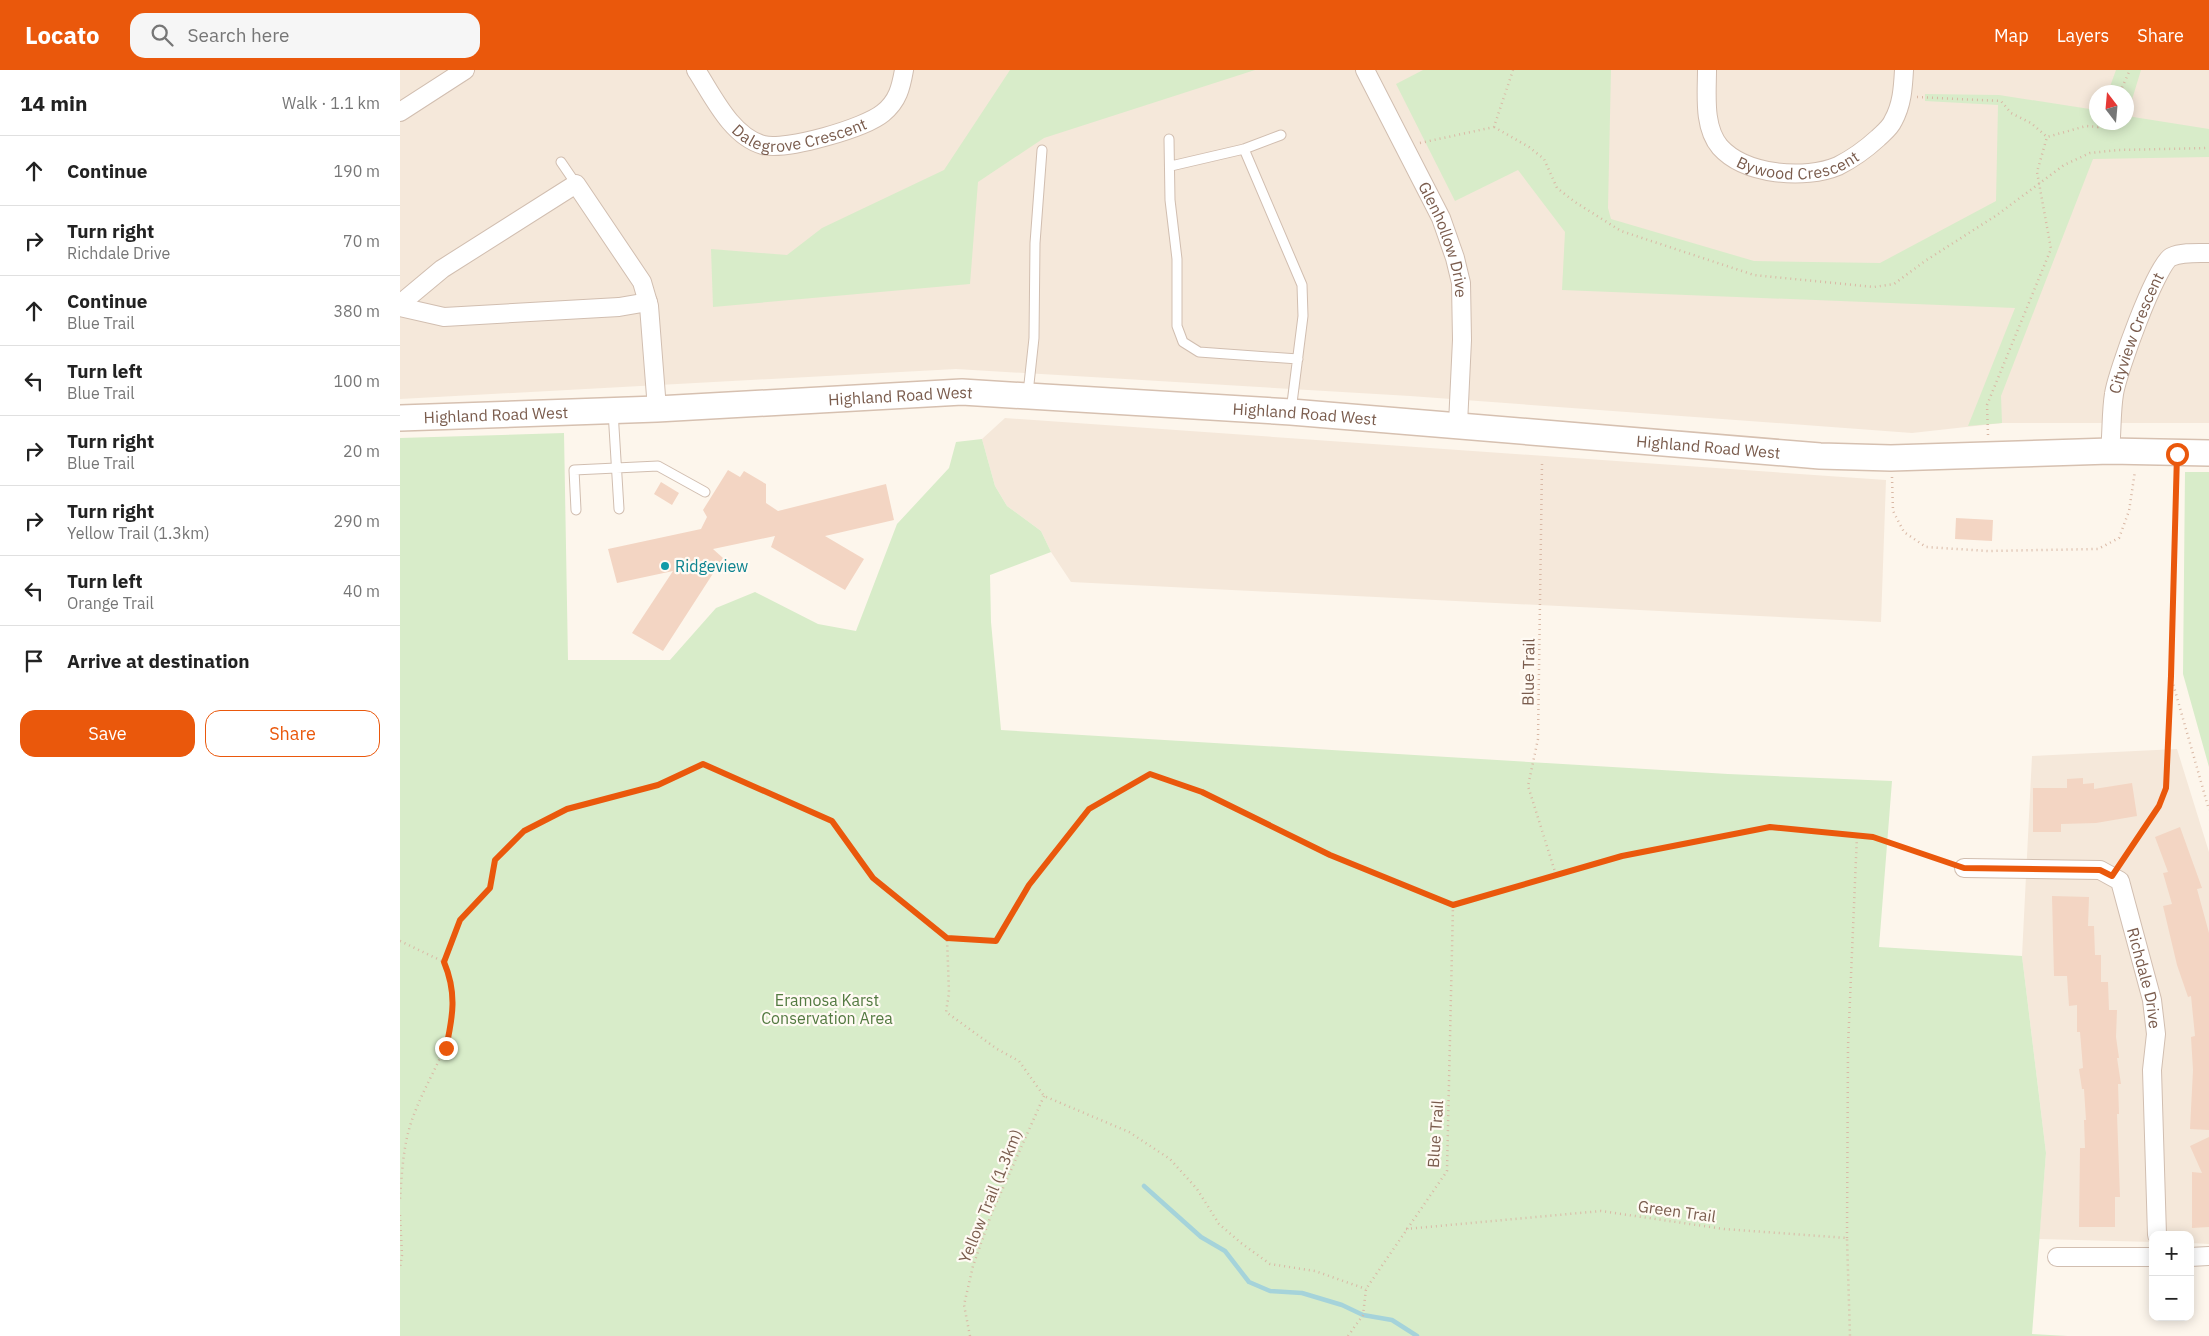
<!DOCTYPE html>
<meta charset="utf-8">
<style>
:root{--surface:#fff;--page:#f6f6f6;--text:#222;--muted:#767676;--line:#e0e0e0;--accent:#ea580c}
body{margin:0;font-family:"IBM Plex Sans",sans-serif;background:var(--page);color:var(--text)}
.controls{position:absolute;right:15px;bottom:15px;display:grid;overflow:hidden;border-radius:10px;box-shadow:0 2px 12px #0003}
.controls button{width:45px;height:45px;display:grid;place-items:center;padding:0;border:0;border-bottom:1px solid var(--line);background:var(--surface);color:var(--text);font:25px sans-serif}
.compass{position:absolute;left:1689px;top:15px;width:45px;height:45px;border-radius:50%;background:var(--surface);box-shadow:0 2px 12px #0003;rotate:344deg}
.stop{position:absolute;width:15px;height:15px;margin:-11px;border:4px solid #ea580c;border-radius:50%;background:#fff}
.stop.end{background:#ea580c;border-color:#fff;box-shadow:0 1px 5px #0008}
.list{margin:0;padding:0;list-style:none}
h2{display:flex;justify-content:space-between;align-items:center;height:65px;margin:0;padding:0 20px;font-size:21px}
h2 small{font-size:16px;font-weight:400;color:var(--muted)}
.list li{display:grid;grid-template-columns:32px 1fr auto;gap:15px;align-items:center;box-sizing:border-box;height:70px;padding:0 20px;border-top:1px solid var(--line)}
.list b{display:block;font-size:19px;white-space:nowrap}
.list p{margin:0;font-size:16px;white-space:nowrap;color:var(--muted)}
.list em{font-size:16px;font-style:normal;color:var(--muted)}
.actions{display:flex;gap:10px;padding:15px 20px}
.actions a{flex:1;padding:11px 0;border:1px solid var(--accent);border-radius:15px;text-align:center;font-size:18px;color:var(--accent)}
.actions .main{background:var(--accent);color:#fff}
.icon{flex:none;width:28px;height:28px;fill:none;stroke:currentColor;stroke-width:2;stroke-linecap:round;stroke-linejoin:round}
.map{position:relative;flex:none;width:1809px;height:1266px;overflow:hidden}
header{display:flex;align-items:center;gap:30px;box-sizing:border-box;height:70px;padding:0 25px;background:var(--accent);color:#fff}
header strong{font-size:24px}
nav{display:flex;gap:28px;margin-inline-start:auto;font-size:18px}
.search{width:350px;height:45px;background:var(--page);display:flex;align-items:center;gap:12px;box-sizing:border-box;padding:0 18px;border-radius:15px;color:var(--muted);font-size:19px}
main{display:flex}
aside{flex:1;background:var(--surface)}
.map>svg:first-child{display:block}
.residential{fill:#f5e8da;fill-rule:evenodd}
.green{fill:#d8ecc9}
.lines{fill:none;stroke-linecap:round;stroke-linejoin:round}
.stream{stroke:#a5d3da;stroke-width:4.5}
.building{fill:#f3d5c3}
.lane-casing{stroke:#d1beb0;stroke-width:11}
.street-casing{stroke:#d1beb0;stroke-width:20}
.secondary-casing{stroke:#d6c0b0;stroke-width:28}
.path{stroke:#d9b8a5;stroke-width:2.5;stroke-dasharray:1 4;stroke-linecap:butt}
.lane{stroke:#fff;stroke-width:9}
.street{stroke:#fff;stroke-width:18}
.secondary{stroke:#fff;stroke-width:25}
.route{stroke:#ea580c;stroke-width:6}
.culture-dot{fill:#0f9aa8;stroke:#fffaf3;stroke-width:2}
.labels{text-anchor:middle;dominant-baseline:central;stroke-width:4.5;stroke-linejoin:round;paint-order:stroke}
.street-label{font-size:16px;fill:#7a5c4d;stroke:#fffaf3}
.culture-label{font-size:16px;fill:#0d838f;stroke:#fffaf3;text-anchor:start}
.park-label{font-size:16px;fill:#537a41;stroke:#fffaf3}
</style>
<header>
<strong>Locato</strong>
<div class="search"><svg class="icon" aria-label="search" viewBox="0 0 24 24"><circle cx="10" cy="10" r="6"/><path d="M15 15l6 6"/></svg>Search here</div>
<nav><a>Map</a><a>Layers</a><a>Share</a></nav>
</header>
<main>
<aside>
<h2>14 min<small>Walk · 1.1 km</small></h2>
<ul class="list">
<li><svg class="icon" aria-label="ahead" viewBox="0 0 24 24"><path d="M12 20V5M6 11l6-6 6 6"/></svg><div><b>Continue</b></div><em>190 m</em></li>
<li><svg class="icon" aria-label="right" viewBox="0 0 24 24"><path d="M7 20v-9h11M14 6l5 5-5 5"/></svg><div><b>Turn right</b><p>Richdale Drive</p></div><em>70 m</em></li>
<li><svg class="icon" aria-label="ahead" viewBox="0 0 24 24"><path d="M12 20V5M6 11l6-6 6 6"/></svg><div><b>Continue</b><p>Blue Trail</p></div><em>380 m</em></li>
<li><svg class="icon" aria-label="left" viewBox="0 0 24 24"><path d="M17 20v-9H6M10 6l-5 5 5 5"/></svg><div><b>Turn left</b><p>Blue Trail</p></div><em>100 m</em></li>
<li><svg class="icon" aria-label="right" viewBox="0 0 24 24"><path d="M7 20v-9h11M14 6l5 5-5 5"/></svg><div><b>Turn right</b><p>Blue Trail</p></div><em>20 m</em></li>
<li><svg class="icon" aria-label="right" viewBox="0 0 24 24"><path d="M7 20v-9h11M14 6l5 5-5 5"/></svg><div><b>Turn right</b><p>Yellow Trail (1.3km)</p></div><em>290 m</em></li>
<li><svg class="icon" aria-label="left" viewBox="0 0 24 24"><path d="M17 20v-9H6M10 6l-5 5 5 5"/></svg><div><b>Turn left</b><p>Orange Trail</p></div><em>40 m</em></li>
<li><svg class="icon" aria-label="arrive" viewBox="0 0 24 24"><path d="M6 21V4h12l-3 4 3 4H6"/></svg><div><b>Arrive at destination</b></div></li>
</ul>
<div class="actions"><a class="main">Save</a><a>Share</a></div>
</aside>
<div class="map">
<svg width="1809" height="1266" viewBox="0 0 1809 1266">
<rect width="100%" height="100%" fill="#fdf6ec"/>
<path class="residential" d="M0,0H1809V353H1602L1512,363L1010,326L556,299L0,329ZM1696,22H1726V52H1696Z
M605,348L1486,410L1481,552L671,512L651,482L641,461L607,436L595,416L582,369Z
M1777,679L1809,782V1174L1790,1173V1165H1753V1172L1639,1169L1646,1083L1622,886L1632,686Z"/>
<path class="green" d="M610,0H855L644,68L578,112L570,214L313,237L311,179L387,185L422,158L544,100Z
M1023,0H1211L1208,138L1211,149L1354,191L1480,193L1596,131L1598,35L1525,31V24L1599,25L1696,40V52H1726V22H1708L1716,0H1741L1727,46L1809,59V87L1693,89L1601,326L1602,353L1568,356L1615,238L1162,220L1165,162L1118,100L1055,131L996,14Z
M164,363L168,590H270L316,538L355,522L418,554L456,561L497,454L549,398L556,372L582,369L595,416L607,436L641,461L651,482L590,505L591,552L601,660L1328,704L1492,711L1479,877L1622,886L1646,1083L1632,1264L1668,1266H0V368Z
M1785,402H1809V697L1783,604Z"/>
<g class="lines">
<path class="stream" d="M744,1116L801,1167L825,1181L849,1212L870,1221L902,1223L942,1235L963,1245L992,1250L1017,1266"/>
</g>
<path class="building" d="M328,400L340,407L344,401L366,414V433L378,441L486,414L494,450L425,466L464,489L445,520L371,477L375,466L313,479L323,488L263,581L232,563L273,501L217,513L208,479L301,459L307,447L303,440Z
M261,412L279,423L272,435L254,424Z
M1556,448L1593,450L1592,471L1555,469Z
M1683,708V714L1694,713V719L1732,713L1737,746L1696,753L1661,754V762H1633V718H1667V709Z
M1780,757L1802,818L1797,819L1809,863V1060L1790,1059L1793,1000L1791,967L1795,966L1791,926L1788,927L1777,895L1763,836L1772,834L1763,803L1768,802L1755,767Z
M1652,826L1689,827L1688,856H1694L1695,885H1701V912H1708L1709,940H1717L1716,967L1719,988H1717L1721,1014H1718L1719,1044H1717L1720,1127H1715V1157H1679L1680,1078H1685L1684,1050H1686L1684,1019H1682L1679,999L1683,998L1680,962H1677V935L1669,936L1667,906H1654Z
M1809,1067V1157L1792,1158V1102L1802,1103L1790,1076Z"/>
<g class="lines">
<g class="lane-casing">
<path id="lane" d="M769,69L770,130L777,189V256L783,272L799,282L898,289
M844,79L902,215L903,246L891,341
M161,92L176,114
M771,96L844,79L881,65
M628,323L634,268L635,173L642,80
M213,341L219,439
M176,440L174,400L258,396L305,422"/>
</g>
<g class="street-casing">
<g id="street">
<path id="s1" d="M296,0C313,26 331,66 363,75C386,81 465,58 483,43C498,31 501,17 504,0"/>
<path id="s2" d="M965,0L1041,148L1055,188L1061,213L1062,270L1058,354"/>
<path id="s3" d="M1307,0C1307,24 1303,57 1320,77C1345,105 1405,110 1438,96C1452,89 1466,79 1478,68C1483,63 1490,58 1493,51C1502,35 1503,18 1504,0"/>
<path d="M0,42L65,0"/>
<path d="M0,234L42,199L176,114L242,212L249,236L257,339"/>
<path d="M0,237L44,247L219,237L248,232"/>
<path id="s4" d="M1710,381C1712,362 1711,342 1714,324C1717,303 1756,195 1771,187C1782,182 1797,183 1809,183"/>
<path id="s5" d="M1564,798L1700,800L1720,811L1752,930L1756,964L1752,1000L1757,1165"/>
<path d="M1657,1187H1753"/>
<path d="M1790,1187L1809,1186"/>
</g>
</g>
<g class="secondary-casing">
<g id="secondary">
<path id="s6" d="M0,348L257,339L562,322L891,342L1420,386L1491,388L1710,381L1809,383"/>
</g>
</g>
<path class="path" d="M1720,22L1730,0
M1517,27L1601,31L1611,43L1631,53L1647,67
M1094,57L1129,77L1144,89L1157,118L1175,132L1221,161L1354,205L1474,217L1494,214L1525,191L1597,145L1664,95L1690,83L1718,80L1809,78
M1020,73L1094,57L1113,0
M1588,365L1587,335L1651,179L1637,102L1647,67L1686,56L1698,57L1704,52
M1142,394L1138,669L1128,716L1156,805
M1492,407L1493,441L1504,462L1526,477L1588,481L1698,479L1719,468L1729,441L1735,401
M1772,610L1809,740
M1720,794L1759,736L1766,718L1771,606L1776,400
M547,868L596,871L629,815L689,739L750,704L802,722L930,785L1053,835
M0,871L44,892C72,957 32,992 12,1050C3,1075 2,1103 0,1129
M44,892L60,850L90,818L95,791L124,761L167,739L258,715L303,693L432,751L473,808L547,868L549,923L546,942L597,979L619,991L644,1026L729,1062L770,1089L797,1119L819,1154L841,1173L870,1194L915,1201L966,1219
M0,1145L2,1185L0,1198
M1006,1159L1201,1141L1324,1159L1447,1168L1450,1266
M1447,1168L1448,976L1457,765
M570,1266L564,1235L573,1196L591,1145L644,1026
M948,1266L963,1245L966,1219L1047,1101L1053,835L1222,786L1370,757L1473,767L1550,793"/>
<use href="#lane" class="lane"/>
<use href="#street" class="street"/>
<use href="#secondary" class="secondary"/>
</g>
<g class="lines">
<path class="route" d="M46,978C53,946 57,923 44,892L60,850L90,818L95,790L124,761L167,739L258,715L303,694L432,751L473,808L547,868L596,871L629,815L689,739L750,704L802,722L930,785L1053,835L1222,786L1370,757L1473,767L1564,798L1700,800L1712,806L1759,736L1766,718L1771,606L1777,384"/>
</g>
<circle class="culture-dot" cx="265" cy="496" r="5"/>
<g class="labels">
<g class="street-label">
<text stroke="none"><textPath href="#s1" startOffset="139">Dalegrove Crescent</textPath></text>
<text stroke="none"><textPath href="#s3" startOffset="165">Bywood Crescent</textPath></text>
<text stroke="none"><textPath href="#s2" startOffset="188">Glenhollow Drive</textPath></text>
<text stroke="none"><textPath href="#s4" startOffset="122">Cityview Crescent</textPath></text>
<text stroke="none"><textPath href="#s6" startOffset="501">Highland Road West</textPath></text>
<text stroke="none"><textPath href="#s6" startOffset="906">Highland Road West</textPath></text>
<text stroke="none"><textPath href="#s6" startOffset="96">Highland Road West</textPath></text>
<text stroke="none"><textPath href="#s6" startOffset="1311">Highland Road West</textPath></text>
<text transform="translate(1128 602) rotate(-89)">Blue Trail</text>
<text stroke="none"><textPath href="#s5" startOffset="259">Richdale Drive</textPath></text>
<text transform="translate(1035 1064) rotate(-86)">Blue Trail</text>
<text transform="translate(590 1126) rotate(-68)">Yellow Trail (1.3km)</text>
<text transform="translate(1277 1141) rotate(8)">Green Trail</text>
</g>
<g class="culture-label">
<text x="275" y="496">Ridgeview</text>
</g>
<g class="park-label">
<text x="427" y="930">Eramosa Karst<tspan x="427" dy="18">Conservation Area</tspan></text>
</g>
</g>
</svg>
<div class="controls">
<button>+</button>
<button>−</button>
</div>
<svg class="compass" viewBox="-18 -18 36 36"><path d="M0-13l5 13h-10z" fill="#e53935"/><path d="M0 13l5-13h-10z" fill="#767676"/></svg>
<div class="stop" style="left:1777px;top:384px"></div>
<div class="stop end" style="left:46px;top:978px"></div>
</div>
</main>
